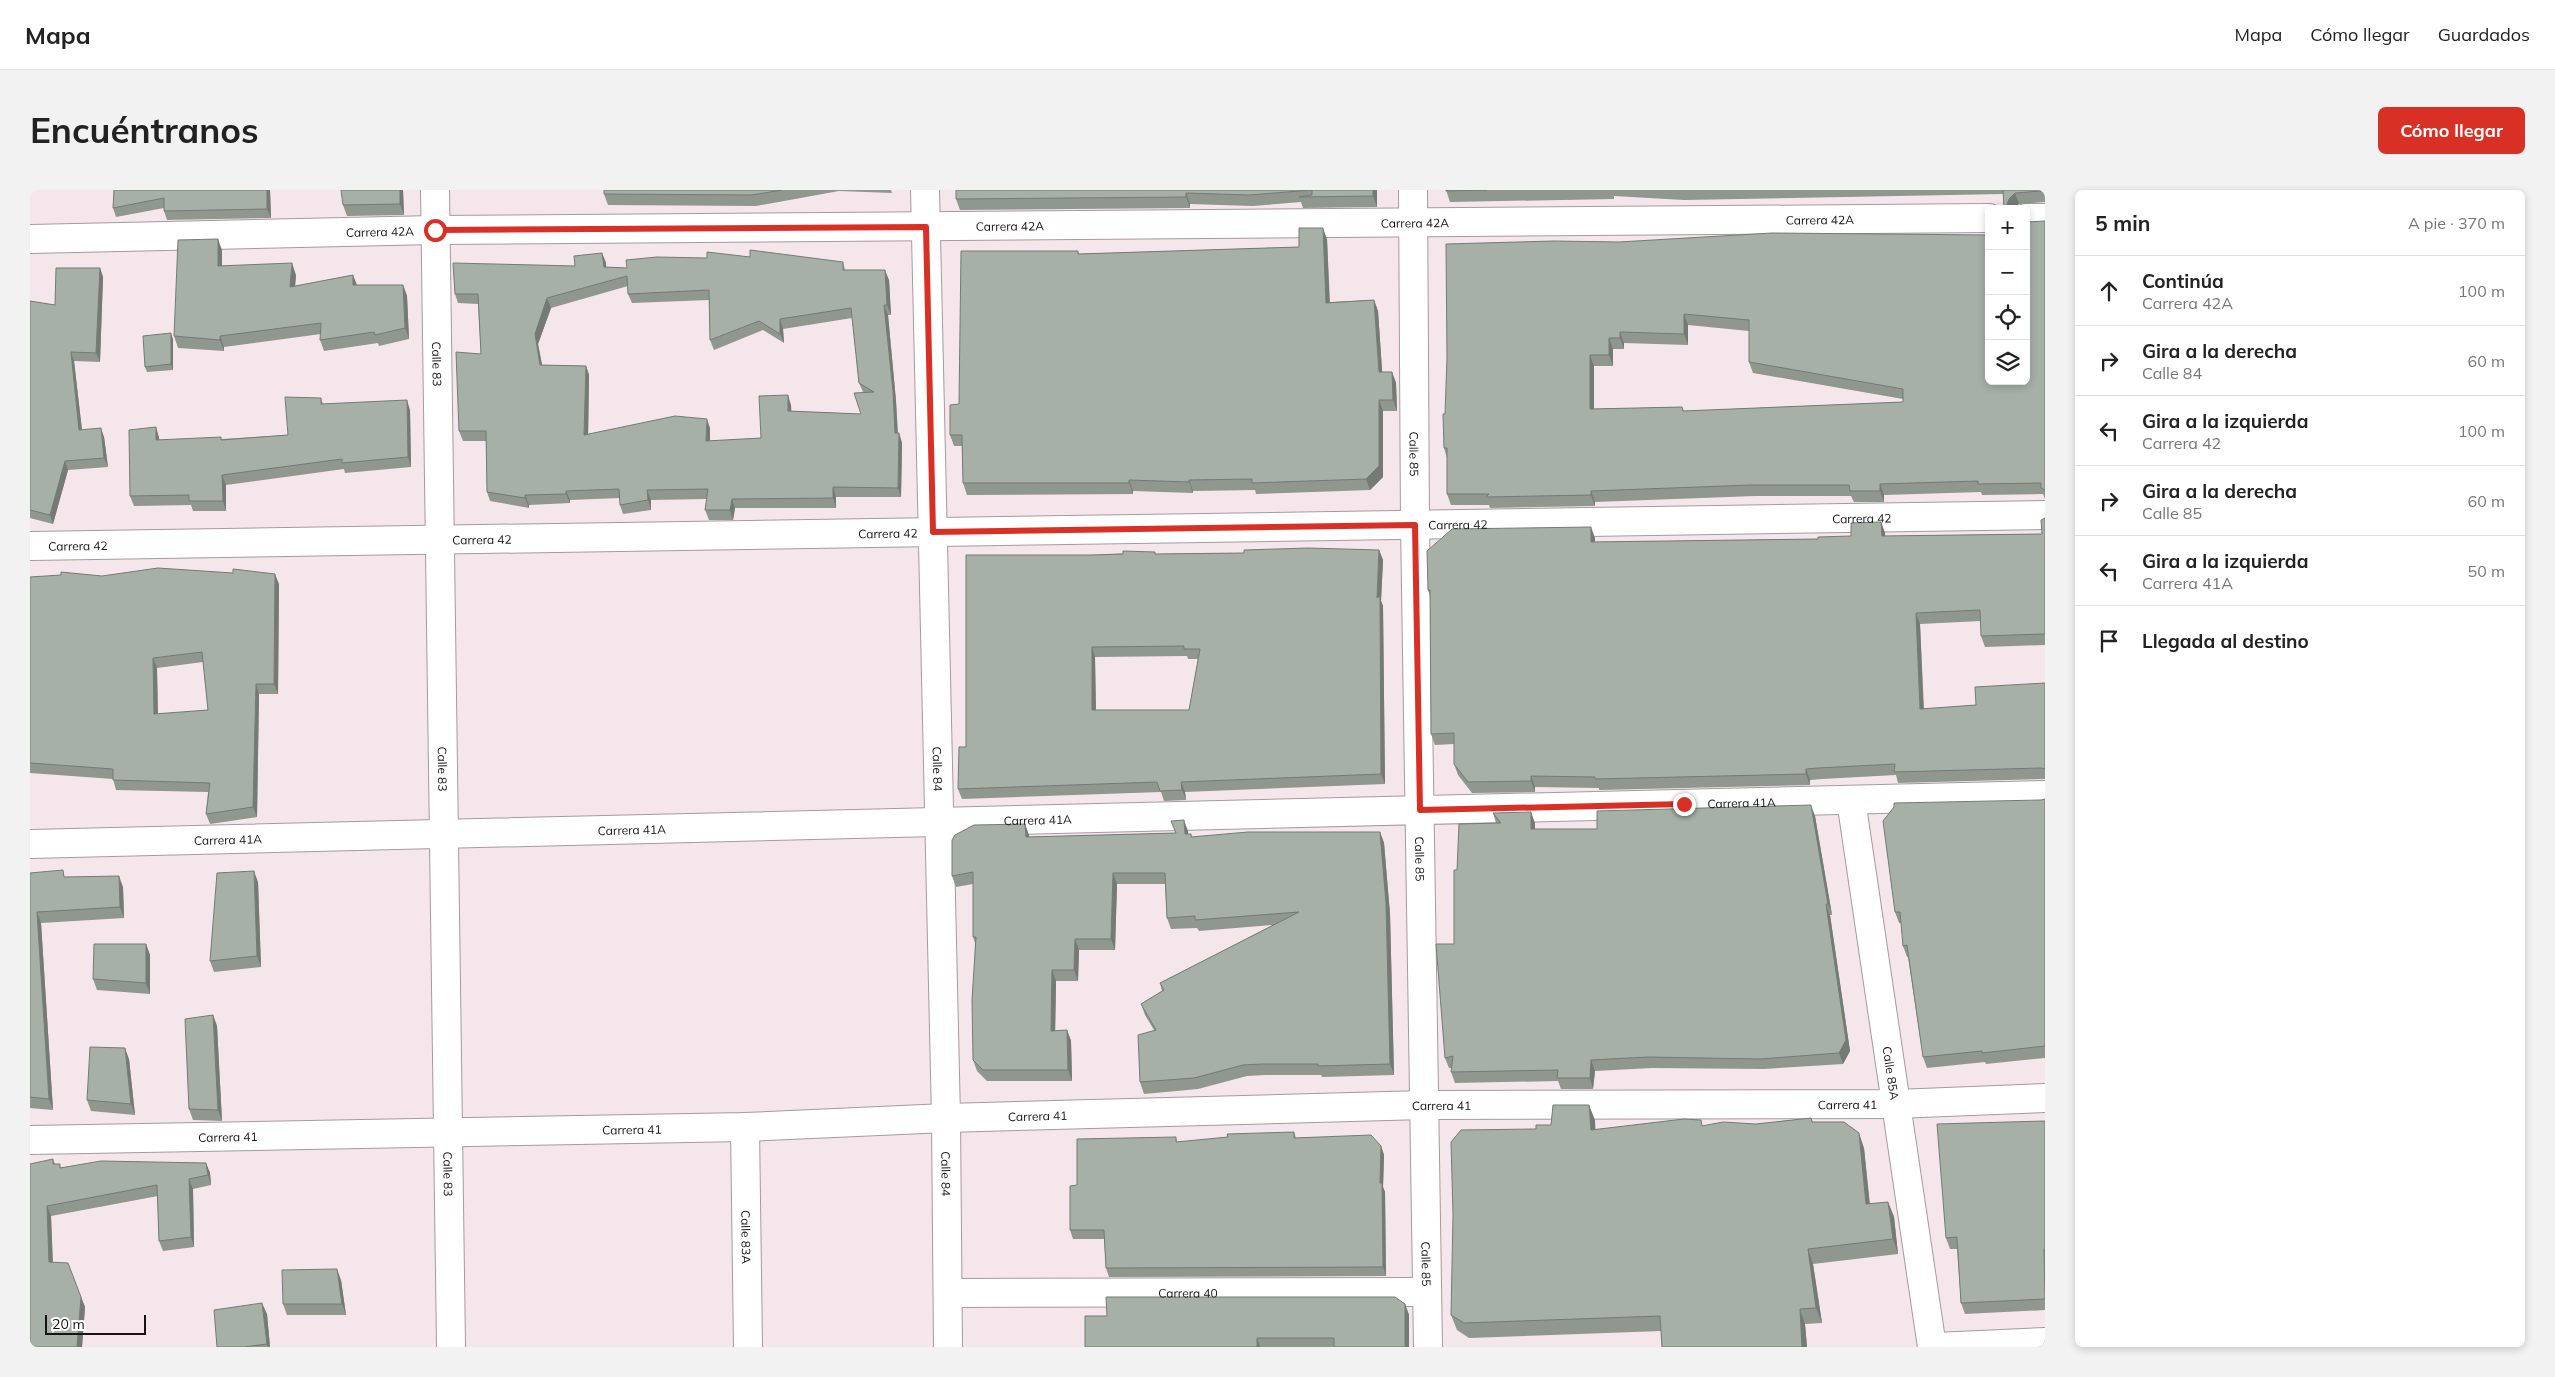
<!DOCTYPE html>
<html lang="es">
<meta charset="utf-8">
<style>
:root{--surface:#fff;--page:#f2f2f2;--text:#222;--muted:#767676;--line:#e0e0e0;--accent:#d93025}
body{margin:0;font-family:Mulish,sans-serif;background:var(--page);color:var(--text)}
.controls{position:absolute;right:15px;top:15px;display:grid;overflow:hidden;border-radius:8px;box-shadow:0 2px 8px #0003}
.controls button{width:45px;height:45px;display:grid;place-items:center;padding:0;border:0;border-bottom:1px solid var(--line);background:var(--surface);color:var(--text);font:25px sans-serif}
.scale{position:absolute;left:15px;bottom:12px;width:101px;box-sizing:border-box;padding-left:5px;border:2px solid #171215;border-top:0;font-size:14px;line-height:18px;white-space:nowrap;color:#171215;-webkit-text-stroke:4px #fff;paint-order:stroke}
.stop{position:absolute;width:15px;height:15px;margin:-11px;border:4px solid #d93025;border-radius:50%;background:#fff}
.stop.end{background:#d93025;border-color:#fff;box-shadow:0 1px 5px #0008}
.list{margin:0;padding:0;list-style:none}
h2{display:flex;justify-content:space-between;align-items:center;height:65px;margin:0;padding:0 20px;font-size:21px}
h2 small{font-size:16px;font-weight:400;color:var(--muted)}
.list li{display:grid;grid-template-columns:32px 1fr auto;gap:15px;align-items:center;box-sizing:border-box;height:70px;padding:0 20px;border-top:1px solid var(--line)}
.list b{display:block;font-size:19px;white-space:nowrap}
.list p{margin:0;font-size:16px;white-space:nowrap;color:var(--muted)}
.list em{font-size:16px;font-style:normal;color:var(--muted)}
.icon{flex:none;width:28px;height:28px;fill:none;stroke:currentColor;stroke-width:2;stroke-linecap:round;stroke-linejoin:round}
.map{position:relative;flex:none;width:2015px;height:1157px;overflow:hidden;border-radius:8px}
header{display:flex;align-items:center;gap:30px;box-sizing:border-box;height:70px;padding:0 25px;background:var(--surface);border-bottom:1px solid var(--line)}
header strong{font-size:24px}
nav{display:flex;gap:28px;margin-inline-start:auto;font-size:18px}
.intro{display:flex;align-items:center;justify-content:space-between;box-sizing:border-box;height:120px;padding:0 30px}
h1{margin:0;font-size:35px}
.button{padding:12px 22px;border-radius:8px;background:var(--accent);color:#fff;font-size:18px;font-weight:700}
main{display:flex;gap:30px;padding:0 30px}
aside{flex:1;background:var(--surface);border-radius:8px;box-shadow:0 2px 8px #0003}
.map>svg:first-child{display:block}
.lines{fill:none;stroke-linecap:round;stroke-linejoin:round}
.minor-casing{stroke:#a7999f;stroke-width:30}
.minor{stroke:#fff;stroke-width:28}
.wall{fill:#8f978f;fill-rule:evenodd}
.shaded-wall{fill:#747b74}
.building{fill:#a6b0a6;stroke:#747b74;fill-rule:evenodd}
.route{stroke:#d93025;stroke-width:6}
.labels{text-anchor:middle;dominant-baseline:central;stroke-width:4;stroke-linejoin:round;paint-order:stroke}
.street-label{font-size:12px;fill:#171215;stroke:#fff}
</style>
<header>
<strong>Mapa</strong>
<nav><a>Mapa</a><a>Cómo llegar</a><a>Guardados</a></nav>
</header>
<div class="intro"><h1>Encuéntranos</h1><a class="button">Cómo llegar</a></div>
<main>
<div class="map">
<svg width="2015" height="1157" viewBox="0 0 2015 1157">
<rect width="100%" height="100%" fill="#f5e6ec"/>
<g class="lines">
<g class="minor-casing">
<g id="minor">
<path id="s1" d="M405,0L421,1157"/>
<path id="s2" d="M895,0L916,928L918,1157"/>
<path id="s3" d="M1383,0L1385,335L1398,1157"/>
<path d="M1996,28H2015"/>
<path id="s4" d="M0,49L405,40L1959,28"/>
<path id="s5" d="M0,356L2015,325"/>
<path id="s6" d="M1821,610L1902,1157"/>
<path id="s7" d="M0,654L2015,605"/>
<path id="s8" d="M715,937L718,1157"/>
<path id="s9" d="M0,950L715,937L916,928L1394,915L1866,914L2015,908"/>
<path id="s10" d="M918,1103L1397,1102"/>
<path d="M1906,1157L2015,1152"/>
</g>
</g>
<use href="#minor" class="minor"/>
</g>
<path class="wall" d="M84,0H240L241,28L137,30L134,21V18L86,27L83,18Z
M373,0L374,25L317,26L313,15Z
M574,0H861L862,3L809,1L726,16L578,15L574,4Z
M926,0H1347V17L1273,18L1271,12L1223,16L1160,14V18L930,20L926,9Z
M1416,0H2015V12L1989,14L1973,4L1654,10L1584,6V9L1420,12Z
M2015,31V309L2013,304L1952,305L1951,302L1854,305V312H1824L1821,306H1725L1565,312V316L1460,318L1459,315H1421L1417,304V268L1414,258L1415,224L1589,52L1959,191ZM1658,135L1719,141V172L1723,183L1873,209V212L1654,221L1652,217L1564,219V176H1583V159H1594V153L1658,155Z
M1297,49L1300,112L1344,110L1348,121L1352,182H1362L1366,193L1367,221H1353V287L1340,300L1226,304L1225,300L1163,301V303L1103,301V304L937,305L933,293L932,256H924L920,245L929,214L1048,61L1049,64L1269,57Z
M192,60V76L266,85L265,96L323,85L327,95H373L377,106L379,149L349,156L348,153L294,161L290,150L291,144L194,157V161L148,158L144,146Z
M572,63L576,73V77L597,78L677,68L720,67L813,72L815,80L859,90L861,125H858L866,211L868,243H869L872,253L871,307H806V318H705L703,330H679L675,320L677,309L621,310V320L593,324L590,315V308L540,310V313L499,315V318L460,311L457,302L456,251H433L429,241L451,164L448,114L428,113L425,104L545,76ZM598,96V104L602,113L679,110L680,150L684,160L733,140L754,153L753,139L822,128L829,193L833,202L831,224L761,221V215L731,248L680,251V238L558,244L559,185L556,176L512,175L508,154L521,118Z
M70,78L73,87L70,172L44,171L52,240L74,247L78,277L38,280L23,334L0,328V111L25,115Z
M143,149V180L117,182L115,177Z
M291,208L293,214L380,220L381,277L315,283L314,279L196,295V321H163L161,315L104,316L100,306L129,247V250L192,249L258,245Z
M2015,328V455L1955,457L1951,446V431L1890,434L1894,519L1946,515L2015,493V589L1868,593L1866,585L1792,589L1780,590V595L1569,600V598L1505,597V602L1442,603L1428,585L1424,574V554L1405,555L1401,544L1400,406L1398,400L1565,348V352L1788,349L1821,346L1851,332L1855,343V346L2012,344Z
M1349,360L1353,370L1351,411L1353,416L1355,594L1155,602L1156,610L1134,611L1131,602L932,609L928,599L936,557L1061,365L1125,362V364L1214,363ZM1157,466L1158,469H1168L1159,520H1066L1065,467Z
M72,386L249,394L248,504H229L227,627L180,634L176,624L178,602L86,600L83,589L0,583V387ZM173,472L178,520L128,524L127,478Z
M2015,609V868L1956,874L1955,872L1897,878L1893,867L1878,767H1877L1873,756L1871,733H1869L1865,722L2011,610Z
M1463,623L1505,633V639H1567L1785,626L1802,725H1800L1820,861L1813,874L1734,879L1622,878L1565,881L1563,899H1531L1528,891L1425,893L1421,882L1422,878H1419L1415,868L1424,754L1427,680L1466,633Z
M995,634L999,647L1146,643L1158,641V644H1161L1162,647L1350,642L1354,653L1360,724L1364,885L1292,887L1291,885H1236L1217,886L1168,899L1114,904L1110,892L1124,840L1115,825L1111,814L1132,801L1130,793L1243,735L1169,741L1167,738L1141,739L1137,728L1135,694H1087L1085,760H1049L1048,791H1026L1025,841L1037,840L1041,851L1042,891H957L947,881L943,870L945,753L943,747V694L926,697L922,686Z
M0,683L36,687L93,697L94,728L11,733L23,920L0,918Z
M228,692L231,777L184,782L180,771Z
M116,754L120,765V804L67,800L63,789Z
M183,825L187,836L192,931L163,930L159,919Z
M99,869L105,925L61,921L57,910Z
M1781,928L1783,932L1834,958L1840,1014L1858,1012L1864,1027L1868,1064L1783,1074L1792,1133L1775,1134L1777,1157H1632L1631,1141L1439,1148L1427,1140L1421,1125L1506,939L1521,935L1565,930V940L1726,934Z
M2015,931V1120L1935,1124L1931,1113L1927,1059H1920L1916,1048Z
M1264,942L1266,948L1351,956L1354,965L1353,997L1355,1002L1356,1086L1079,1087L1076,1078L1074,1049H1043L1040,1040L1146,947L1147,952Z
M23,969L25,974L31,978L176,973L180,983L181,995L163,999L164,1057L133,1061L129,1051L128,1006L21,1026L23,1072L51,1107L55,1117L52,1157H0Z
M311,1090L316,1125H257L253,1114Z
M1375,1114L1379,1125V1157H1055L1077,1126Z
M237,1124L240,1157H187Z"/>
<path class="shaded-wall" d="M237,0H240L241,28L237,19Z
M370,0H373L374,25L370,14Z
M1343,0H1347V17L1343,6Z
M1156,3L1160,14V18L1156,7Z
M1985,3L1989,14L1984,19H1977L1976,17L1979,9Z
M1293,38L1297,49L1300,124L1296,113Z
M188,49L192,60V87L188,76Z
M572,63L576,73L577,87L574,77Z
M262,73L266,85L264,108L260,97Z
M70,78L73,87L70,172L66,163Z
M855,80L859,90L861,125L857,115Z
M323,85L327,96L323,95Z
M373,95L377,106L379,149L375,138Z
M517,108L521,118L508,154L514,185L510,175L505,144Z
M1344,110L1348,121L1353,193L1349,182Z
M854,115L858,125L866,211L868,252L865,243Z
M1654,124L1658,135V155L1654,144Z
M750,129L753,139L754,153L750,144Z
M1590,142L1594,153V159L1590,148Z
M141,143L143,149V180L141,174Z
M190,146L194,157V161L190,150Z
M1579,148L1583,159V176L1579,165Z
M41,162L44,171L53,249L49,240Z
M1560,165L1564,176V230L1560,219Z
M556,176L559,185L558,255L554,245Z
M1362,182L1366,193L1367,221L1363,210Z
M758,205L761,215L762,231L758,221Z
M377,210L380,220L381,277L378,267Z
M1349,210L1353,221V287L1340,300L1336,289Z
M677,229L680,238V261L676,251Z
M126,237L129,247L130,260L126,250Z
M71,238L74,247L78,277L74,268Z
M869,243L872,253L871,307L868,298Z
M35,271L38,280L23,334L20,325Z
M192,285L196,295V321L193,311Z
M1099,290L1103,301V304L1099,293Z
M1159,290L1163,301V303L1159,292Z
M1850,294L1854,305V312L1850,301Z
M803,297L806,307V318L803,308Z
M617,300L621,310V320L618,310Z
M536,301L540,310V313L536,304Z
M1561,301L1565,312V316L1561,305Z
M495,305L499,315V318L495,308Z
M702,309L705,318L703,330L700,320Z
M1851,332L1855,343L1856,357L1852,346Z
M1561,337L1565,348V363L1561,352Z
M1349,360L1353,370L1351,411L1353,416L1355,594L1351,584L1347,408Z
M245,384L249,394L248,504L244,494Z
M1886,423L1890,434L1894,530L1890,519Z
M1062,457L1065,467L1066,530L1062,520Z
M123,468L127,478L128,534L124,524Z
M226,494L229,504L227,627L223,617Z
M1776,579L1780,590V595L1776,584Z
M1501,586L1505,597V602L1501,591Z
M1151,592L1155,602L1156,610L1152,600Z
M1781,615L1785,626L1802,725L1798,714Z
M1501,622L1505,633V650L1501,639Z
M1154,630L1158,641L1159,655L1155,644Z
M995,634L999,645L1000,658L996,647Z
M1350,642L1354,653L1360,724L1364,885L1360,874Z
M224,681L228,692L231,777L227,766Z
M1083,683L1087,694L1085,760L1081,749Z
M89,686L93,697L94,728L90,717Z
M1796,714L1800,725L1820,861L1813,874L1809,863Z
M7,722L11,733L23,920L19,909Z
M1045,749L1049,760L1048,791L1044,780Z
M116,754L120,765V804L116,793Z
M1022,780L1026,791L1025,852L1021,841Z
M183,825L187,836L192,931L188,920Z
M1037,840L1041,851L1042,891L1038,880Z
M95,858L99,869L105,925L101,914Z
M1561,870L1565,881L1563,899L1560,888Z
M1559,915L1565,930L1566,955L1561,940Z
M1829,943L1834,958L1841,1029L1836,1014Z
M1351,956L1354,965L1353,997L1355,1002L1356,1086L1353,1077L1350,993Z
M176,973L180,983L181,995L178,985Z
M159,989L163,999L164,1057L161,1047Z
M1858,1012L1864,1027L1868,1064L1863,1049Z
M17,1016L21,1026L23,1082L19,1072Z
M1778,1059L1783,1074L1792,1133L1786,1118Z
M307,1079L311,1090L316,1125L312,1114Z
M51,1107L55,1117L52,1157H47Z
M232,1113L237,1124L240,1157H238L237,1154Z
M1375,1114L1379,1125V1157H1375Z
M1770,1119L1775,1134L1777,1157H1772Z
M1227,1148L1230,1157H1227Z"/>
<path class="building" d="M84,0H237V19L134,21V8L83,18Z
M311,0H370V14L313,15Z
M574,0H752L722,5L574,4Z
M926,0H1343V6L1269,7L1282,5V0L1219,5L1156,3V7L926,9Z
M1416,0H1457L1416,1Z
M1973,0H2015V2L2011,1L1985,3L1979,9L1976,17L1977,19H1974Z
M2015,31V300L2011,298V293L1948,294V291L1850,294V301H1820L1819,295H1721L1561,301V305L1456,307L1459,304H1417V258H1414L1413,224H1415L1417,168L1416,54L1524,51L1589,52L1742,43L1959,45V191H1996V32ZM1654,124L1719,130V172L1873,199V212L1653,221L1652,217L1560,219V165H1579V148H1590V142L1654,144Z
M1269,38H1293L1296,113L1344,110L1349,182H1362L1363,210H1349V276L1336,289L1222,293V289L1159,290V292L1099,290V293H933L932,245H920V215L929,214L931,61H1048V64L1269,57Z
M188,49V76L262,73L260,97L323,85V95H373L375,138L345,145L344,142L290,150L291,133L190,146V150L144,146L148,50Z
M720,60L813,72V80H855L857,115H854L863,201L865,243H869L868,298L803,297V308L702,309L700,320H675L678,299L617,300L618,310L590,315L589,299L536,301V304L495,305V308L457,302L456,241H429L426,162L451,164L448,104H425L423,73L545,76L544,66L572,63L574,77L597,78L596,70L627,67L677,68V62L720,67ZM597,86L598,104L679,100L680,150L729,131L750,144V129L821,118L829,193L844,202L824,203L831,224L758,221V205L729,206L731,248L676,251L677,229L645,226L554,245L556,176L510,175L505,144L517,108Z
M26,78H70L66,163L41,162L49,240L71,238L74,268L35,271L20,325L0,320V111L25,115Z
M141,143V174L115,177L113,146Z
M255,207L291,208V214L377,210L378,267L312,273V269L192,285L193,311H159V305L100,306L99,240L126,237V250L191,247V250L258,245Z
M2015,328V444L1951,446L1950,420L1886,423L1890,519L1946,515L1945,497L2015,493V579L2011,578L1864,582L1865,574L1788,578L1776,579V584L1565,589V587L1501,586V591L1438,592L1424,574V543L1401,544L1400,400H1398L1397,361L1422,339L1561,337V352L1788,349V347L1821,346V333L1851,332L1852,346L2012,344L2011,330Z
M1278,358L1349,360L1347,408L1350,406L1351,584L1151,592L1152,600L1130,601L1127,592L928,599L929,557H936V365H1061L1093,364V361L1125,362V364L1214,363V360ZM1154,456V459H1170L1159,520H1062V457Z
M128,378L203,383V379L245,384L244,494H226L223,617L176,624L180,593L83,590V579L0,573V387L31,385V382L72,386ZM172,462L178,520L124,524L123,468Z
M2015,609V856L1952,863V861L1893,867L1877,755L1873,756L1870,722H1865L1853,631L1864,617V613L2011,610Z
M1781,615L1798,714H1796L1816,850L1809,863L1730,869L1618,867L1561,870L1560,888H1527L1528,880L1421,882L1423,866L1415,868L1406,754H1424V680H1427L1429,634L1471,633L1463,623L1501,622V639H1567V621Z
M1154,630L1155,644H1161V647L1218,642H1350L1356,713L1360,874L1288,876V874H1232L1213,875L1164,888L1110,892L1108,845L1126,840L1111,814L1134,800L1130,793L1269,722L1165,730V726L1137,728L1135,683H1083L1081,749H1045L1044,780H1022L1021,841L1037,840L1038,880H953L943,870L942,810L946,747H943V682L922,686V650L925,645L944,635L995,634L996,647L1146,643L1141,631Z
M33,680L34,687L89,686L90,717L7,722L19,909L0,907V683Z
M224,681L227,766L180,771L187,683Z
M64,754H116V793L63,789Z
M183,825L188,920L159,919L155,829Z
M60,857L95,858L101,914L57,910Z
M1523,915H1559L1561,940L1654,929L1671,930L1672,936L1693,932L1726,934L1781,928L1782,932H1814L1829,943L1836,1014L1858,1012L1863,1049L1778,1059L1786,1118L1770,1119L1772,1157H1632L1630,1126L1434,1133L1421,1125L1423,1025L1421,952L1431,940L1506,939V935H1521Z
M2015,931V1059H2014L2015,1109L1931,1113L1927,1047L1916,1048L1907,934Z
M1264,942V948L1341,945L1351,956L1350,993H1352L1353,1077L1076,1078L1074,1040H1040V996L1047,995V949L1146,947V952L1198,947L1197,944Z
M23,969V974H30V978L71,971L176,973L178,985L159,989L161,1047L129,1051L127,995L17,1016L19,1072L38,1073L51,1107L47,1157H0V974Z
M307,1079L312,1114H253L252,1080Z
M1076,1107H1365L1375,1114V1157H1304V1148H1227V1157H1055V1126H1077Z
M232,1113L237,1154L214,1157H187L184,1120Z"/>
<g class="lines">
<path class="route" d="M405,40L896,37L903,342L1385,335L1390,620L1654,614"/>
</g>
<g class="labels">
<g class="street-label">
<text stroke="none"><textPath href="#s4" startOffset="1790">Carrera 42A</textPath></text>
<text stroke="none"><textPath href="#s4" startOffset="1385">Carrera 42A</textPath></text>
<text stroke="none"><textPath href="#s4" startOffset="980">Carrera 42A</textPath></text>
<text stroke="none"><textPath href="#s4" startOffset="350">Carrera 42A</textPath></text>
<text stroke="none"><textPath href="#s1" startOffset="174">Calle 83</textPath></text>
<text stroke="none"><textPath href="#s3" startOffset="264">Calle 85</textPath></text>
<text stroke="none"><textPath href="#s5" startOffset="1832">Carrera 42</textPath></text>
<text stroke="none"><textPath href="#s5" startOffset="1428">Carrera 42</textPath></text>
<text stroke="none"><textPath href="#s5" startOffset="858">Carrera 42</textPath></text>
<text stroke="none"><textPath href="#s5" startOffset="452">Carrera 42</textPath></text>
<text stroke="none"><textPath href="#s5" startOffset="48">Carrera 42</textPath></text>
<text stroke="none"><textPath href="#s1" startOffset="579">Calle 83</textPath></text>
<text stroke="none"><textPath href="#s2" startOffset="579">Calle 84</textPath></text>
<text stroke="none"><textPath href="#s7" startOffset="1712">Carrera 41A</textPath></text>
<text stroke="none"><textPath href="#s7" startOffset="1008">Carrera 41A</textPath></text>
<text stroke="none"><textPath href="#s7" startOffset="602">Carrera 41A</textPath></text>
<text stroke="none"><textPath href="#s7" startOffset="198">Carrera 41A</textPath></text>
<text stroke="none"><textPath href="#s3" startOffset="669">Calle 85</textPath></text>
<text stroke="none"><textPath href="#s6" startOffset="276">Calle 85A</textPath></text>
<text stroke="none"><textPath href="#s9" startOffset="1818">Carrera 41</textPath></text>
<text stroke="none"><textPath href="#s9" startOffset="1412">Carrera 41</textPath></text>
<text stroke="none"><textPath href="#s9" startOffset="1008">Carrera 41</textPath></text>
<text stroke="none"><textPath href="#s9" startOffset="602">Carrera 41</textPath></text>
<text stroke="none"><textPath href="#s9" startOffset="198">Carrera 41</textPath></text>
<text stroke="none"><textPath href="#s1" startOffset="984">Calle 83</textPath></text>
<text stroke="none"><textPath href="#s2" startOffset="984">Calle 84</textPath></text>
<text stroke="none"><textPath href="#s8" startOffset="110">Calle 83A</textPath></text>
<text stroke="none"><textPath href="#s3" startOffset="1074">Calle 85</textPath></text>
<text stroke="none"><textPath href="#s10" startOffset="240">Carrera 40</textPath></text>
</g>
</g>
</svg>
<div class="controls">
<button>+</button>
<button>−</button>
<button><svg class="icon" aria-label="locate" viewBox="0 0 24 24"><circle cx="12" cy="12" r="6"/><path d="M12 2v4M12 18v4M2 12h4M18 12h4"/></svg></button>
<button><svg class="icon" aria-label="layers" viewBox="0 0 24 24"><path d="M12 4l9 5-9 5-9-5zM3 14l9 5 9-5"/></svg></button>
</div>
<div class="scale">20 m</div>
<div class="stop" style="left:405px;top:40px"></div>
<div class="stop end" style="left:1654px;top:614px"></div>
</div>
<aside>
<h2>5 min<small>A pie · 370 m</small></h2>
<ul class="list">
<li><svg class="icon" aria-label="ahead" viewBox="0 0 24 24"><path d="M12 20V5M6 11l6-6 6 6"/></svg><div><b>Continúa</b><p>Carrera 42A</p></div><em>100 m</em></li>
<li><svg class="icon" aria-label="right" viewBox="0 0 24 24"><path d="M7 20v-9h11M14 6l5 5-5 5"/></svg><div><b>Gira a la derecha</b><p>Calle 84</p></div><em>60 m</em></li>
<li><svg class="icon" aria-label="left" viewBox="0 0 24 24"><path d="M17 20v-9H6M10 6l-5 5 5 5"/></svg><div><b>Gira a la izquierda</b><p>Carrera 42</p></div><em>100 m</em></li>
<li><svg class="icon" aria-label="right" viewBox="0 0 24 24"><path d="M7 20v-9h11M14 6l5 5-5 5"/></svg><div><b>Gira a la derecha</b><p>Calle 85</p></div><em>60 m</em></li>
<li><svg class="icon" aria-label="left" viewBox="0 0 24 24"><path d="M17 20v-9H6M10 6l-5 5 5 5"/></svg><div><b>Gira a la izquierda</b><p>Carrera 41A</p></div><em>50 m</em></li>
<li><svg class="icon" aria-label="arrive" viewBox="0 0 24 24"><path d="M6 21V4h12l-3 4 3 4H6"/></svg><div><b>Llegada al destino</b></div></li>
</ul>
</aside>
</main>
